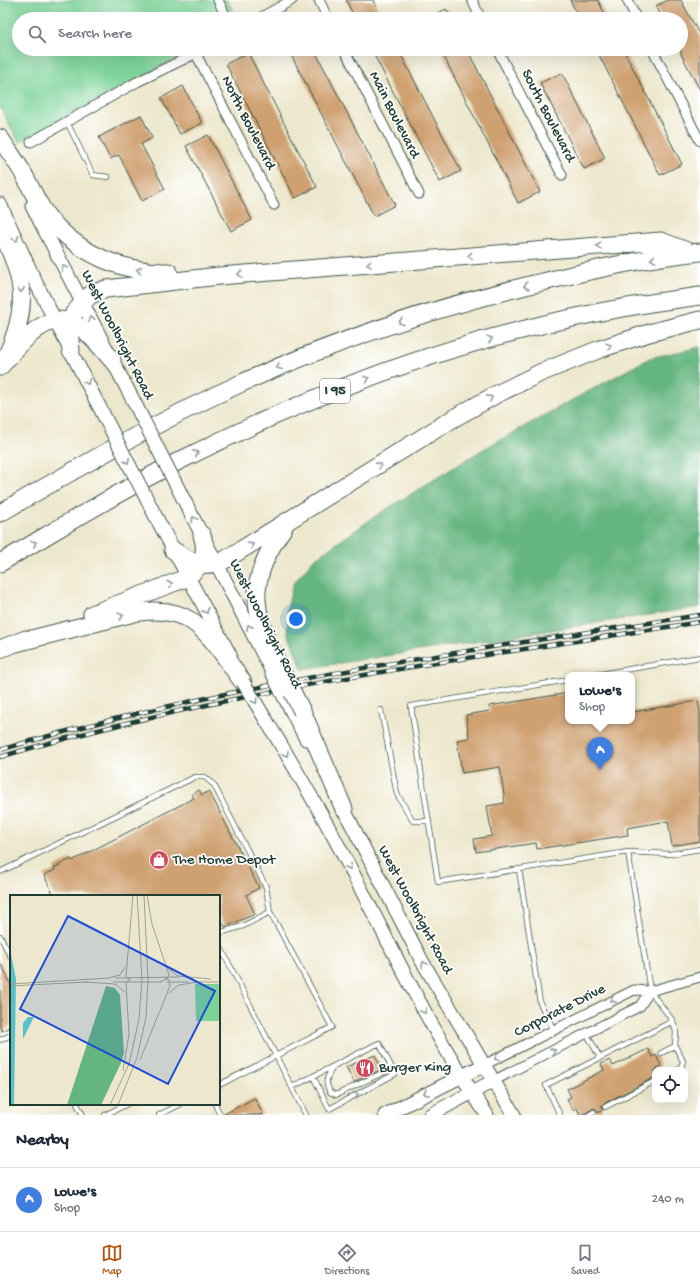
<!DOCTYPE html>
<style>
:root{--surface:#fff;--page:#f6f6f7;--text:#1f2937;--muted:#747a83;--line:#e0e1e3;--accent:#b45309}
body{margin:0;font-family:"Gochi Hand",sans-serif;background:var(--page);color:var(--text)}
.controls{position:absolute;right:12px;bottom:12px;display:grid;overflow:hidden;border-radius:8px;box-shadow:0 4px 16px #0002}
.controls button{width:36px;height:36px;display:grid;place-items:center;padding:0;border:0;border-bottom:1px solid var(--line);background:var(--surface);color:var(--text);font:20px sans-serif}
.you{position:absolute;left:296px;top:619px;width:14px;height:14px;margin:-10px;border:3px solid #fff;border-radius:50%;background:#1a73e8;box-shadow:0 0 0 6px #1a73e833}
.badge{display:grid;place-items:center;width:26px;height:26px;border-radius:50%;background:var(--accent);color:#fff;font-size:13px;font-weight:700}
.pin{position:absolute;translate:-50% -33px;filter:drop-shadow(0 1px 2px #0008)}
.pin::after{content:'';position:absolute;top:21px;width:14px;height:12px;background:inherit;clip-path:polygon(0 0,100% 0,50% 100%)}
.popup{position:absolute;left:565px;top:672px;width:70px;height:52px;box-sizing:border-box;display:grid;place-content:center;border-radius:8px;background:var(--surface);filter:drop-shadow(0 1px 3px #0005);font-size:13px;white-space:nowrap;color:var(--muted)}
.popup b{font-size:15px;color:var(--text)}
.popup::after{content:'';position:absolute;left:50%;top:100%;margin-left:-8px;border:8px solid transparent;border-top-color:var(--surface)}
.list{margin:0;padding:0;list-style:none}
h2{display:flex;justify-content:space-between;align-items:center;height:52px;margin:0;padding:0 16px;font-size:17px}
h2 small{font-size:13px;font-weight:400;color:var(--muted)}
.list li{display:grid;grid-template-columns:26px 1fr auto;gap:12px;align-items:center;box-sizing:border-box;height:64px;padding:0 16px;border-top:1px solid var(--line)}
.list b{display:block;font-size:15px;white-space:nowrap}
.list p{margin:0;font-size:13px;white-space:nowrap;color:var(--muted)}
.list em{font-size:13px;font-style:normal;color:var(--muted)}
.icon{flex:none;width:22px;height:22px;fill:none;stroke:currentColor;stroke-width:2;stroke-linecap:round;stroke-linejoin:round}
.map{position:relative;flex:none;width:700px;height:1115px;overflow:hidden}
.search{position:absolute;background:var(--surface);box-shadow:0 4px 16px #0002;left:12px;right:12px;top:12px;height:44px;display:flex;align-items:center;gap:10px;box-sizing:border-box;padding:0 14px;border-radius:22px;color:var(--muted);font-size:15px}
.sheet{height:116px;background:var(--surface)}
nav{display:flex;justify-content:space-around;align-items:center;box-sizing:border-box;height:56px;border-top:1px solid var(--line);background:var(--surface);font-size:11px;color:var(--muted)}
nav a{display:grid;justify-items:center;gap:2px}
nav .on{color:var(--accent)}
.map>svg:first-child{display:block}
.green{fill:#7cd398;stroke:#4e8866}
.forest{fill:#65b580;stroke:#42795a}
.building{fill:#cfa070}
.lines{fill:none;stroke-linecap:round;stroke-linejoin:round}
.lane-casing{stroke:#3e574b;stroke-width:6}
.street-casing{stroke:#3e574b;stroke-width:11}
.secondary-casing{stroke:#3e574b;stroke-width:15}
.highway-casing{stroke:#3e574b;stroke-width:19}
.lane{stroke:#fff;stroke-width:4.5}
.street{stroke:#fff;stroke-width:9}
.secondary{stroke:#fff;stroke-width:13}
.highway{stroke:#fff;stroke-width:17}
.rail-casing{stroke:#1f3d34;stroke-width:4.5}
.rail{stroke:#fff;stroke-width:3;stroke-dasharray:9;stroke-linecap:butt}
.secondary-bridge-casing{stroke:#3e574b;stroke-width:15;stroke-linecap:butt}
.highway-bridge-casing{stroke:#3e574b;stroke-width:19;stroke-linecap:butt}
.secondary-bridge{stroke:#fff;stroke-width:13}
.highway-bridge{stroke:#fff;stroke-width:17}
.oneway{stroke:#8f9e9a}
.labels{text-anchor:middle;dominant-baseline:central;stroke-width:3.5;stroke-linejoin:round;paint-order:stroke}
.shield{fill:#fff;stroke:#627771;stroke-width:1}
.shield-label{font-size:14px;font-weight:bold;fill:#1f3d34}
.street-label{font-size:15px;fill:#1f3d34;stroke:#fff}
.poi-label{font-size:15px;fill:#1f3d34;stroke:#fff;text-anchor:start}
.inset-road{fill:none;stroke:#9ba490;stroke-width:1}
.view{fill:#1d4ed8;fill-opacity:0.15;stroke:#1d4ed8;stroke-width:2}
.inset-edge{fill:none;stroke:#1f3d34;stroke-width:2}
</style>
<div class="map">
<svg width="700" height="1115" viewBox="0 0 700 1115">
<rect width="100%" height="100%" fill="#fff"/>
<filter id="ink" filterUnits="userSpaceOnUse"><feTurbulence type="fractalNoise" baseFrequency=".025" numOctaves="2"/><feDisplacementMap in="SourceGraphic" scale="8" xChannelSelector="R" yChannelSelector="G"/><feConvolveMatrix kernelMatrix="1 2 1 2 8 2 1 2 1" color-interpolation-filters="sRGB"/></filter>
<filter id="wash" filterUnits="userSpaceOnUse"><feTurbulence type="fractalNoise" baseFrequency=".012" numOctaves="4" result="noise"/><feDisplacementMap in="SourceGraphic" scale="16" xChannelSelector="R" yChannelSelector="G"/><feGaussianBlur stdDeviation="0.9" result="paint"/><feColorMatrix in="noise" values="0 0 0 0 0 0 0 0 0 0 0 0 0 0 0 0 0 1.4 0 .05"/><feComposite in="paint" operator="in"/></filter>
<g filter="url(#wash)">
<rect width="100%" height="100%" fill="#ede8cd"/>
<path class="green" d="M0,0H227L237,19H19V49H193L19,142L0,107Z"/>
<path class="forest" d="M700,347V607L302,669L288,633L287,609L293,584L313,560L380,513L482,450L563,405L650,358Z"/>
<g id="blocks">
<path class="building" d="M346,0H373L382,19H355Z
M570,0H598L607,19H580Z
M668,0H681L700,36V90L681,54V19H663L656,6Z
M446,9L452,19H426Z
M288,49H314L395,205L374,216Z
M371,49H398L461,171L440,182Z
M440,49H467L540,192L518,203Z
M596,49H623L682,164L660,175Z
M248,53L317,187L295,198L226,64Z
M562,73L605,158L584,169L540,83Z
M183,86L202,123L180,134L161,98Z
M141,115L152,138L141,144L165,189L142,201L119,155L110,159L99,137Z
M208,135L252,220L231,231L186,146Z
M568,693V721H632V712L698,701L700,713V841L672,846L668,821L627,828L628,835L537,849L536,843L476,852L474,839L492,836L487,806L505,803L500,767L462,773L457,740L469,738L466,715L490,711L489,706Z
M199,790L202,795L209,791L259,888L246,895L255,914L225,927L219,916V896H54L44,875L55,870L54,868L71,859L72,861L194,798L192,794Z
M0,962L11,984V1026L2,1031L0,1027Z
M648,1049L652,1057L656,1055L661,1066L657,1068L658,1070H655V1077L603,1104L601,1107L603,1110L597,1113V1110L594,1108L582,1115H580L577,1108L573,1110L567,1099L571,1097L567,1089L604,1070L601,1064L610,1060L613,1066Z
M375,1055L382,1069L354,1082L346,1067Z
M255,1098L263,1115H224V1114Z"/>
</g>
</g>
<g filter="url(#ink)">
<use href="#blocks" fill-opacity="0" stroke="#3e574b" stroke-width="1"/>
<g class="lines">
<g class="lane-casing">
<path id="lane" d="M67,122L93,175L108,177
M595,675L700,657
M568,680L411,706L438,882L628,852L670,854L700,849
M381,710L397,794L413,821H429
M628,852L650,991L673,1021
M519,869L540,1003L554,1030
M0,872L195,777H205L214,785L266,887L270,912
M219,933L243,926L270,912L332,1027L219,1085
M0,936L11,957
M219,944L306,1115
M587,1034L600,1058
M0,1040L11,1035
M661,1053L675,1046
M333,1067C327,1077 324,1081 330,1092L336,1095L386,1071L390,1065
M292,1087L379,1043L395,1074L329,1109L313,1076
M77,1104L83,1115
M215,1104L220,1115
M605,1107L655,1081
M105,1115L127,1104
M159,1115L181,1104
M560,1115L546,1085L673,1021L676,1032L675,1046L683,1061L681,1068L677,1070
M589,1115L594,1112"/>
</g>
<g class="street-casing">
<path id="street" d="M218,0L227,19
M319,0L328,19
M472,0L481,19
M627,0L637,19
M258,19L292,0
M344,49L419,194
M497,49L562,175
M652,49L700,141
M196,54L274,205
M31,142L137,82L205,49
M484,1065L634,990L650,991L700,977
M493,1081L640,1006L650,991"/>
</g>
<g class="secondary-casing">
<path id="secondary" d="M0,204L37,285L103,414
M32,206L133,400
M186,504L267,662
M157,519L230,655
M281,691L306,739
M266,720C294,766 321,812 346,860C391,946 432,1034 487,1115
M340,802L422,961L514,1115
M385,1115L484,1065
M430,1115L493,1081"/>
</g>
<g class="highway-casing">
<path id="highway" d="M0,138C8,150 16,161 23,173C31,187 37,203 47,216C77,253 122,273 169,272
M0,227C23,279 31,301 7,355
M71,351L69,328L74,313L90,295L106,289L219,276L661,241L692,253
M0,367C19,346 48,304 80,327C92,335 102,349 112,360
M0,513C76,469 153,424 233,387C335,340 442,305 551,280C601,268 650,257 700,252
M173,550C192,562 200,569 223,561L454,418L497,394L540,373L600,349L649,333L700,320
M0,563C60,528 119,491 181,460C343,378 520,318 700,296
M92,614L181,580C200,571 209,555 202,535
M16,643L134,613C196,601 211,640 243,682
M0,649L26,639
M275,658C249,605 250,576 284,527
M302,711L344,809"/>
</g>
<use href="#lane" class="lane"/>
<use href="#street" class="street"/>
<use href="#secondary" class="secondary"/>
<use href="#highway" class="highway"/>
<g class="rail-casing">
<path id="rail" d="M0,750C228,682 465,652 700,615
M0,757C228,689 465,659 700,622"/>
</g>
<use href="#rail" class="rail"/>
<g class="secondary-bridge-casing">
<path id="secondary-bridge" d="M133,400L186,504
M103,414L157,519
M267,662L281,691
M243,682L266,720"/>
</g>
<g class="highway-bridge-casing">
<path id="highway-bridge" d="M275,658L302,711"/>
</g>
<use href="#secondary-bridge" class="secondary-bridge"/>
<use href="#highway-bridge" class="highway-bridge"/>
</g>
<defs><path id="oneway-chevron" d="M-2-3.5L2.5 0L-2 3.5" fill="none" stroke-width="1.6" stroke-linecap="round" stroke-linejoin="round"/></defs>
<g class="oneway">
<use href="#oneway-chevron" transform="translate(16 239) rotate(66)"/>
<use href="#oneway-chevron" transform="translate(599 246) rotate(176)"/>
<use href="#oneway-chevron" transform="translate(470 256) rotate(176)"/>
<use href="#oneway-chevron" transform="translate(653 259) rotate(172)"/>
<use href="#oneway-chevron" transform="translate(369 264) rotate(175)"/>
<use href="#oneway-chevron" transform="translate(64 268) rotate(-117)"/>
<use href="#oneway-chevron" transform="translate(139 270) rotate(-170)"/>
<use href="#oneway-chevron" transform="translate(240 274) rotate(175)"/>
<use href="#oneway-chevron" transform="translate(526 286) rotate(166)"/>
<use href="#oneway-chevron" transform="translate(21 290) rotate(86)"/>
<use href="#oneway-chevron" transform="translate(91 319) rotate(-117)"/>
<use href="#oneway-chevron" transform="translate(401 322) rotate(162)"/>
<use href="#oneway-chevron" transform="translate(490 339) rotate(-16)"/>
<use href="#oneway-chevron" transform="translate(609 346) rotate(-19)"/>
<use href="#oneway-chevron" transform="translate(279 367) rotate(158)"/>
<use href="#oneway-chevron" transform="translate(367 379) rotate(-20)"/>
<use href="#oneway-chevron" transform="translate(87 382) rotate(63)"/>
<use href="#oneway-chevron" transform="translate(490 398) rotate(-29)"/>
<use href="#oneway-chevron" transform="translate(196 453) rotate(-26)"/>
<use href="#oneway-chevron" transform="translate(127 461) rotate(63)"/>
<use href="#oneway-chevron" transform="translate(379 465) rotate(-32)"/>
<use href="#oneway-chevron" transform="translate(194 519) rotate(-117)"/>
<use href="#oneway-chevron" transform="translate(34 543) rotate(-30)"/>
<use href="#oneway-chevron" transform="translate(251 545) rotate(-32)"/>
<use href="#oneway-chevron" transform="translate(170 584) rotate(-21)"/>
<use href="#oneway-chevron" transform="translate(206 611) rotate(61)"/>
<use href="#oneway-chevron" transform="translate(121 616) rotate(-16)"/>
<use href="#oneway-chevron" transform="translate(249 627) rotate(-117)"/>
<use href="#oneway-chevron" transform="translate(255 701) rotate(59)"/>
<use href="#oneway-chevron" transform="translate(286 754) rotate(59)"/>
<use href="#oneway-chevron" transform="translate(349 867) rotate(63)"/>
<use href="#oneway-chevron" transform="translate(424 964) rotate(-120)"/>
<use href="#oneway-chevron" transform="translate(613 1000) rotate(153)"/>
<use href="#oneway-chevron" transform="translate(424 1011) rotate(61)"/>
<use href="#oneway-chevron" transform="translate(553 1051) rotate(-26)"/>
<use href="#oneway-chevron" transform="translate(497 1058) rotate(154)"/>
<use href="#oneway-chevron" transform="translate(426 1093) rotate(153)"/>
<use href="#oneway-chevron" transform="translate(356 1095) rotate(-28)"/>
</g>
</g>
<defs>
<g id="shop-disc" transform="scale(1)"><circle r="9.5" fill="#d1495b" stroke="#fff"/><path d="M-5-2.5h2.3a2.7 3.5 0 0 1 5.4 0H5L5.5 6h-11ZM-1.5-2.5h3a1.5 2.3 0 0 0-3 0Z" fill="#fff"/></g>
<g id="restaurant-disc" transform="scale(1)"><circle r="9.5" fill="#d1495b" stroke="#fff"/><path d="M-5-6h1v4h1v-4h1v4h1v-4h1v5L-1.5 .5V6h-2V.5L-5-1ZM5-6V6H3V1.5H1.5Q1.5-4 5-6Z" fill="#fff"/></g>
</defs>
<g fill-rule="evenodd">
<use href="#shop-disc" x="159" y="860"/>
<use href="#restaurant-disc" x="365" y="1068"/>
</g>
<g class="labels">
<rect class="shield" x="320" y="379" width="30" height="24" rx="3"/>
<g class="shield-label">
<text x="335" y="391">I 95</text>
</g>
<g class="street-label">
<text transform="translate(394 115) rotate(63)">Main Boulevard</text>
<text transform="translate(548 116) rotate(63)">South Boulevard</text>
<text transform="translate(248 123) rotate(63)">North Boulevard</text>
<text transform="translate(117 335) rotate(63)">West Woolbright Road</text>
<text transform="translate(265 624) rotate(63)">West Woolbright Road</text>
<text transform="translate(415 910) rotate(62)">West Woolbright Road</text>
<text transform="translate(560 1011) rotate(-27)">Corporate Drive</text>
</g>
<g class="poi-label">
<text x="173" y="860">The Home Depot</text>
<text x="379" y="1068">Burger King</text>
</g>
</g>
<g transform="translate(10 895)">
<rect width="210" height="210" fill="#ede8cd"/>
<path d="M185,89H210V126H186Z" fill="#7cd398"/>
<path d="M96,91L105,93L110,100L114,158L111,168L91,210H57Z" fill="#65b580"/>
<path d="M0,54L6,84L4,210L0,209ZM18,122H24L13,144V128Z" fill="#55c2cb"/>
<path class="inset-road" d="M137,0L142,29L159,80L157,84L150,87M158,74L168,81L201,84M98,83L110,80L115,72M105,83L169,82M75,87L105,89L115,97M103,87H151M121,87L116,81L123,0M157,87H179M187,87H210M0,89L99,83M0,91L77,87M159,98L169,90L188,87M130,165L160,91L159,85L154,82M113,176L119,139L116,88L121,82M100,210L119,169L129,124L132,84L127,0M108,210L127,163L136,122L138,85L134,0"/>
<path class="view" d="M58,21L205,96L158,189L10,114Z"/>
<rect width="210" height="210" class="inset-edge"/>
</g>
</svg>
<div class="controls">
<button><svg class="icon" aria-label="locate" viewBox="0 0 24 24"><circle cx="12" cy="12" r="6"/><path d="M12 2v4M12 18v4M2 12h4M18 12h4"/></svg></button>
</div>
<div class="you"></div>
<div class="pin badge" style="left:600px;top:770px;background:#3f7fe0">A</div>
<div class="popup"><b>Lowe's</b>Shop</div>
<div class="search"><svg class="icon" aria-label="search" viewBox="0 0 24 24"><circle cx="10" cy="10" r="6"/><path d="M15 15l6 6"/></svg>Search here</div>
</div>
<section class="sheet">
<h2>Nearby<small></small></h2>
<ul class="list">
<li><span class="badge" style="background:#3f7fe0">A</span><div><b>Lowe's</b><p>Shop</p></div><em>240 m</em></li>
</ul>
</section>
<nav>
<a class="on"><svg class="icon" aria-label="map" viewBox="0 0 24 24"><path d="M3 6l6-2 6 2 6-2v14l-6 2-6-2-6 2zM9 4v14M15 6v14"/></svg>Map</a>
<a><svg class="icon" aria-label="directions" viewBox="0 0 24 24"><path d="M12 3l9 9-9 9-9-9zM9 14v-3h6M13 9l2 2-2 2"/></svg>Directions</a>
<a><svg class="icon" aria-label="saved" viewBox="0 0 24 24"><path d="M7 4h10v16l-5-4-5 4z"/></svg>Saved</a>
</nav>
